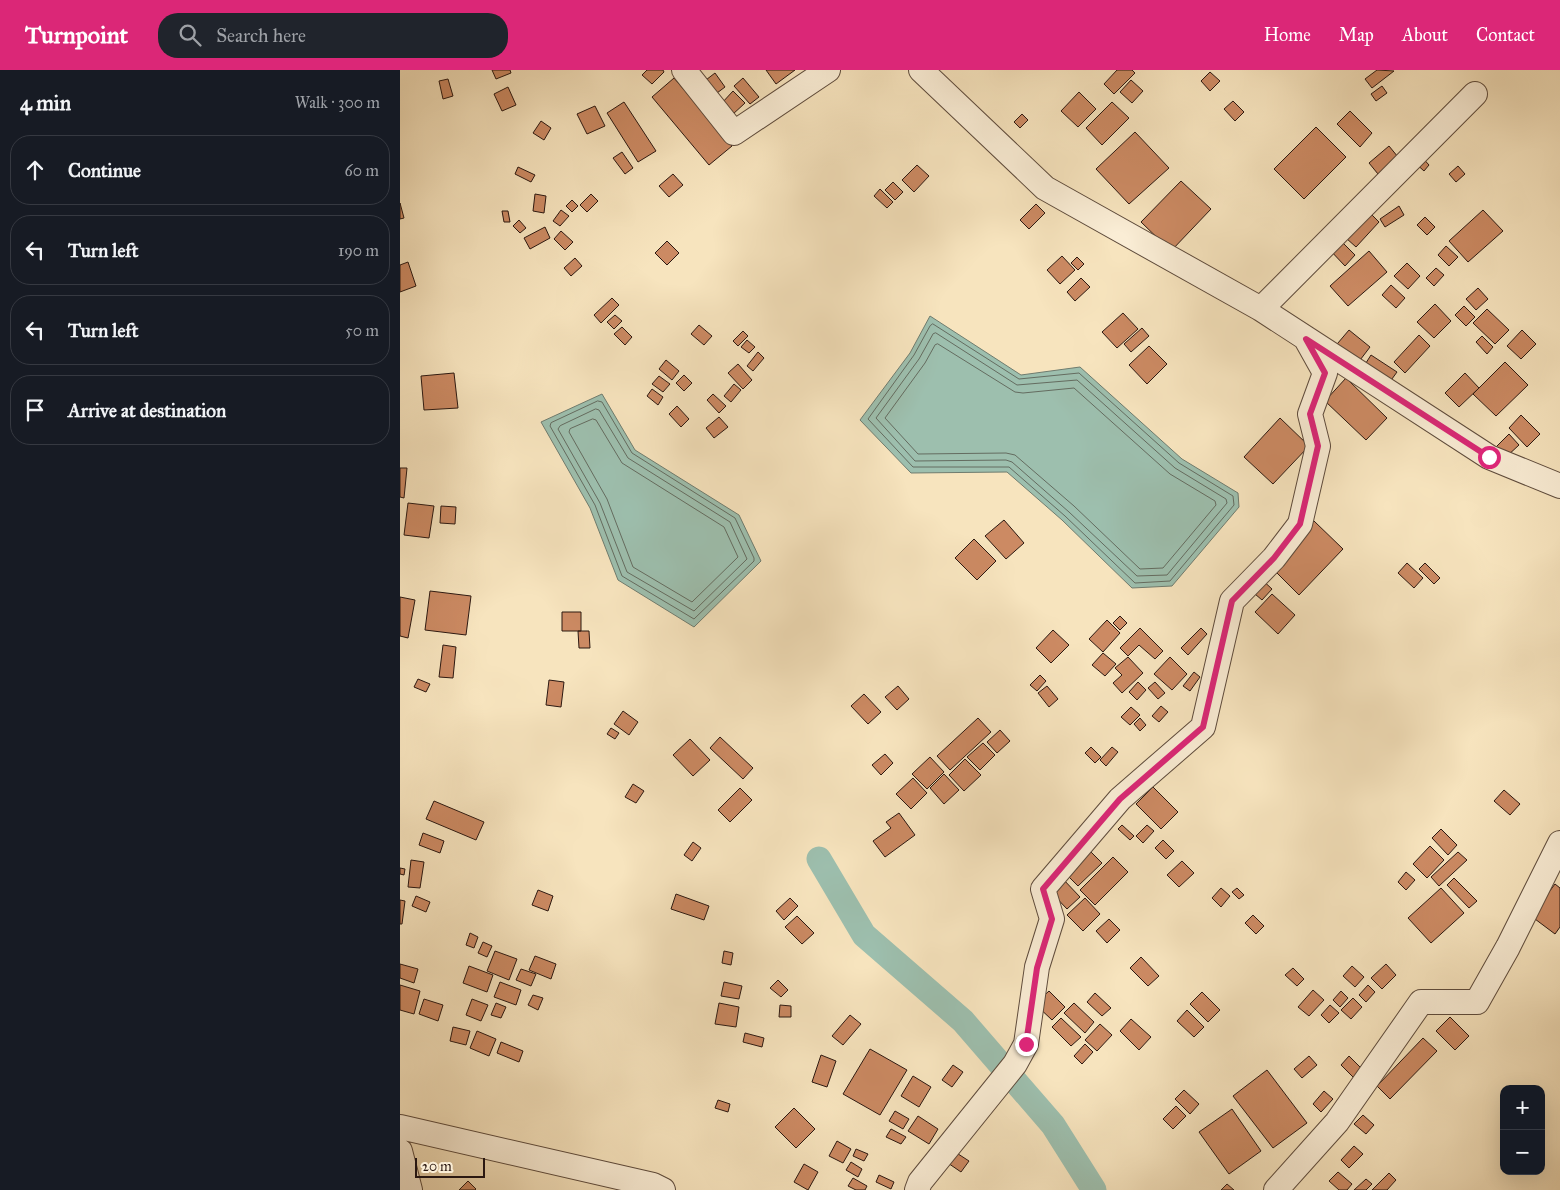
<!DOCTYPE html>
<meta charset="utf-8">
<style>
:root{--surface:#171b24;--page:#20242c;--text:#f1f3f6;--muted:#9ea1a6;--line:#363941;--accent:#db2777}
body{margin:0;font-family:"IM FELL Great Primer",serif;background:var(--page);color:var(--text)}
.controls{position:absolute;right:15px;bottom:15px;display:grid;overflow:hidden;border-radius:10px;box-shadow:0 5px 20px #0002}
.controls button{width:45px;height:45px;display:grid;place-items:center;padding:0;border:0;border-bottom:1px solid var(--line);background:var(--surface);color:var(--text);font:25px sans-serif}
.scale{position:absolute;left:15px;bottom:12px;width:70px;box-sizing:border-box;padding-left:5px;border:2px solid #2b1811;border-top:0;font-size:14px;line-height:18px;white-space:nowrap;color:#2b1811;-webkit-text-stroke:4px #faedd5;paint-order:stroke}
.stop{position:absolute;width:15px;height:15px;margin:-11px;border:4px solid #db2777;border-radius:50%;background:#fff}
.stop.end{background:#db2777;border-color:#fff;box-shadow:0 1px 5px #0008}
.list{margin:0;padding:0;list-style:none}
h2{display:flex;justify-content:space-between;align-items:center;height:65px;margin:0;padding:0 20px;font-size:21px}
h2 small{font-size:16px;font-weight:400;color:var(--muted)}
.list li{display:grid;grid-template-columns:32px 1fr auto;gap:15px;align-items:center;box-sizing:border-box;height:70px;margin:0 10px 10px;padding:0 10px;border:1px solid var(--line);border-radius:20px}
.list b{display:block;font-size:19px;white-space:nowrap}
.list em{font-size:16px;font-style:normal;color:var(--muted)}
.icon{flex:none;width:28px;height:28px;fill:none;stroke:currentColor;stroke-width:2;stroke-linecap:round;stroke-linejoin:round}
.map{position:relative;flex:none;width:1160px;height:1120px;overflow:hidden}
header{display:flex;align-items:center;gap:30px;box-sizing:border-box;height:70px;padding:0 25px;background:var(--accent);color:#fff}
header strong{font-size:24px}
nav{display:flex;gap:28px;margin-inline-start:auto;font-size:18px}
.search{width:350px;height:45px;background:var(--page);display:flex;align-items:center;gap:12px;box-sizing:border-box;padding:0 18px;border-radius:20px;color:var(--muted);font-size:19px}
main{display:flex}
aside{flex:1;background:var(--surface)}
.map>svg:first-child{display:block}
.water{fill:#9dbfae;stroke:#6f7c6f}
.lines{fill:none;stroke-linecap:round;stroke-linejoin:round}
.shore{stroke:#646c60;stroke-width:1}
.canal{stroke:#9dbfae;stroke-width:25}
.building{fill:#cc8a63;stroke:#2b1811}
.street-casing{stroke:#5e4b3c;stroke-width:26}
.street{stroke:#faedd5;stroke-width:24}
.route{stroke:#db2777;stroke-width:6}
</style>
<header>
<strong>Turnpoint</strong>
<div class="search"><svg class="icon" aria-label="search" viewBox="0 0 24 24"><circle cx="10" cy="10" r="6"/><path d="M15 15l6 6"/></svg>Search here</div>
<nav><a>Home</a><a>Map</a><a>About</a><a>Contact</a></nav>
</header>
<main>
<aside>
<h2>4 min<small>Walk · 300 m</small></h2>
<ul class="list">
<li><svg class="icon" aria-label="ahead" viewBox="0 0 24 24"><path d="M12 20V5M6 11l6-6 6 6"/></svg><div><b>Continue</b></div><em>60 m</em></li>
<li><svg class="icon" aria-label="left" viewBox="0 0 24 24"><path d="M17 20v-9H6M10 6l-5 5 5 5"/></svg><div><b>Turn left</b></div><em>190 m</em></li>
<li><svg class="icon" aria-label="left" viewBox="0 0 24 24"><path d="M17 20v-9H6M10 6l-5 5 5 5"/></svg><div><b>Turn left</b></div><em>50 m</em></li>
<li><svg class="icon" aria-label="arrive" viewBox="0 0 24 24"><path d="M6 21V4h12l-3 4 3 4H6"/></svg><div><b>Arrive at destination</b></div></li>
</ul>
</aside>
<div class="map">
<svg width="1160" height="1120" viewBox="0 0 1160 1120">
<rect width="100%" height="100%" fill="#f7e4be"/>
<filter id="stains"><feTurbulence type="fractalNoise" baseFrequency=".004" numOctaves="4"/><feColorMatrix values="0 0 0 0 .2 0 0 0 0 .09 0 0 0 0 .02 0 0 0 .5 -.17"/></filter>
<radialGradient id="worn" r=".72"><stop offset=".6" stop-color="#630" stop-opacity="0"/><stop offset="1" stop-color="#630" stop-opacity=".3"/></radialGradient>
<path class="water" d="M530,246L621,305L680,297L782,389L838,423L839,437L772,516L732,518L662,450L607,402L511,403L460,350L510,283Z
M202,324L235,380L339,445L361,491L294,557L218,510L190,438L141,352Z"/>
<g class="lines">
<path class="shore" d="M533,254L619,309L679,303L779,393L833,426L834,435L770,511L735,513L665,446L609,397H513L468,349L514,285L530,256Z
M536,263L617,315L677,310L775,398L826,429L827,433L767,505L737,506L669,442L612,392L606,390L515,391L476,348L519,289L533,264Z
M538,274L615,322L623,323L674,318L770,404L815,431L816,435L763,498L740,499L674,436L615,385L606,383L518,384L485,348L525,293L535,275Z
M198,331L202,332L232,383L335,448L354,488V491L294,549L222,506L195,435L150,356L151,353Z
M196,339L199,340L228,388L330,452L347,489L294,541L227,502L200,433L158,359L160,356Z
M193,349L196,350L222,393L324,457L338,487L292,532L233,497L207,429L169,362L170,359Z"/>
<path class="canal" d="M419,789L464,865L563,951L653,1055L694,1120"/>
</g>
<path class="building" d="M92,0H110L111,3L96,9Z
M247,0H263L264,2L252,14L242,5Z
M366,0H395L376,14Z
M717,0H732L735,3L714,24L704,14Z
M977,0L994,1L972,18L965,9Z
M810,2L820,11L810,21L801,11Z
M315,3L325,17L313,26L302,13Z
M274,8L332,76L309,95L252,27Z
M343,8L359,27L350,34L334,16Z
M48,9L53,26L43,29L39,11Z
M731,10L743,21L732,33L720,22Z
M982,16L987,23L976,31L971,24Z
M108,17L116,35L102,41L94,24Z
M333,21L345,33L332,45L321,34Z
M679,22L696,39L678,57L661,41Z
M833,31L844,42L835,51L824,39Z
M224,32L256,81L238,92L207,43Z
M712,32L729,48L702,75L686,58Z
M195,36L205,56L187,64L177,44Z
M950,41L972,63L960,77L937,54Z
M622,44L628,50L620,58L614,52Z
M141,51L151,58L144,70L133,63Z
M916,57L946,87L904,129L874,99Z
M735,62L769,98L729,134L696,99Z
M989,76L998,87L978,104L969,93Z
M222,82L233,98L225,104L213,88Z
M1020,85L1029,95L1024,101L1014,92Z
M517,95L529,106L514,122L502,110Z
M1058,96L1065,104L1056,112L1049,104Z
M118,97L135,105L131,112L115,104Z
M273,104L283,115L269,127L259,116Z
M781,111L811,139L771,181L741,152Z
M493,112L503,122L495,130L485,120Z
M480,119L493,132L487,138L474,126Z
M135,124L146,126L144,143L133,141Z
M191,124L198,131L187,142L180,135Z
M172,130L178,136L172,142L166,136Z
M0,133L4,148L0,149Z
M636,134L645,143L629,159L620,150Z
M999,136L1004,145L985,157L980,149Z
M161,140L169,146L160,156L153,151Z
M1083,140L1103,161L1068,192L1049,171Z
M102,141H108L110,152H104Z
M970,143L979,152L956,177L946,168Z
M1025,147L1035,157L1027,165L1017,155Z
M119,150L126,158L120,163L113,156Z
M145,157L150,168L130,179L124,168Z
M161,161L173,172L165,180L154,169Z
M938,168L955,185L945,196L928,178Z
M267,171L279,183L267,195L255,183Z
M1046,176L1058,187L1049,196L1038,185Z
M969,181L987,202L948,236L930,216Z
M662,186L675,200L660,214L647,200Z
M677,187L684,194L678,200L671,193Z
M175,188L182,196L171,206L164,198Z
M8,192L16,216L0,222V195Z
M1007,193L1020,206L1008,219L994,206Z
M1036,198L1044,205L1034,216L1026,208Z
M681,208L690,217L675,231L667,222Z
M991,215L1005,228L996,238L982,225Z
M1078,218L1088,229L1076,240L1066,229Z
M212,228L219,235L201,253L194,245Z
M1035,234L1051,251L1034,268L1017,252Z
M1064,236L1075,247L1066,256L1055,245Z
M1087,239L1109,260L1095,274L1073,253Z
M723,243L738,259L717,278L702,262Z
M215,245L222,251L214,259L207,252Z
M299,255L312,266L304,275L291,264Z
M222,257L232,267L225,275L214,264Z
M742,258L749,266L731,282L724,274Z
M949,260L970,277L954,298L932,280Z
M1122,260L1136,274L1121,289L1107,276Z
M343,261L348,266L338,276L333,271Z
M1019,265L1030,276L1005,303L994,292Z
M1082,266L1093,277L1087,284L1076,272Z
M347,270L355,277L349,283L341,277Z
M749,276L767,294L747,314L729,295Z
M358,282L364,288L353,301L347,296Z
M971,285L997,302L989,313L964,296Z
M266,290L279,301L272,310L259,299Z
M1105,292L1128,315L1096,346L1073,324Z
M338,294L352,310L343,319L328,303Z
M54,303L58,338L24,340L21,306Z
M1065,303L1079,318L1059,337L1045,323Z
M284,305L292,313L284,321L276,313Z
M259,306L270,314L263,322L252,314Z
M946,308L987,348L966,370L925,331Z
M334,314L341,320L331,332L324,326Z
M252,319L263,327L258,335L247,326Z
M313,324L326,336L319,343L307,330Z
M277,336L289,349L281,357L269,344Z
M1121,345L1140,364L1127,377L1109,358Z
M319,347L328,357L314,368L306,358Z
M880,348L909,376L873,414L844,387Z
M1109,364L1119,375L1106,387L1096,377Z
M0,398H7L4,428L0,427Z
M8,433L34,436L29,468L4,465Z
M41,436L56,437L55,454L40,453Z
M604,450L624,473L606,489L585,466Z
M914,451L943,479L899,525L870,496Z
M574,469L596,491L577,510L555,488Z
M1007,493L1023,508L1014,518L998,503Z
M1025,493L1040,508L1034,514L1019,499Z
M859,507L872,519L862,530L848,518Z
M30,521L71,526L66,565L25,560Z
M872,524L895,545L878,564L855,542Z
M0,527L15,530L8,568L0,566Z
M162,542H181V561H162Z
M720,546L727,553L720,560L713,553Z
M707,550L720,563L703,582L689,569Z
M740,558L763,581L755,589L739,575L728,586L720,578Z
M801,558L807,564L788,585L781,578Z
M653,560L669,575L651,593L636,578Z
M178,561H189L190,578H179Z
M43,575L56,577L53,608L39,607Z
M703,583L716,594L705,606L692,595Z
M728,587L743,603L722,623L713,613L722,605L715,598Z
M770,587L787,604L772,620L754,604Z
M794,602L800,607L790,621L783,616Z
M640,605L646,611L637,621L630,615Z
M18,609L30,614L26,622L14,617Z
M149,610L164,612L161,637L146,635Z
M738,612L746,620L737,630L729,622Z
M755,612L765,623L758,629L748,618Z
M498,616L509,629L497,640L485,627Z
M647,616L658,629L649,637L638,623Z
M464,624L481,642L468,654L451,636Z
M761,636L768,642L759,652L752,646Z
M731,637L740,645L730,655L721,647Z
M223,641L238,652L229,665L214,654Z
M578,648L591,662L550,700L537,686Z
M740,648L746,655L740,661L734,654Z
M211,658L219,663L215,669L207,664Z
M600,660L610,671L597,683L587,672Z
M320,667L353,698L343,709L310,678Z
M290,669L310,690L293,706L273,685Z
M583,673L595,685L580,700L567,687Z
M691,677L701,687L695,693L685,683Z
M712,677L718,682L706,696L700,690Z
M485,684L493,693L481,705L472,695Z
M530,687L544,702L527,719L512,704Z
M565,689L581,705L564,721L549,705Z
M544,704L559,720L544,734L530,718Z
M513,708L527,723L511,739L496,724Z
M233,714L244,721L236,733L225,727Z
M753,717L778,742L761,759L736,734Z
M340,718L352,730L330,752L318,740Z
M1104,720L1120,734L1110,745L1094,731Z
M34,731L84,752L76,770L26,749Z
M499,743L515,765L485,787L473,771L491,758L486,752Z
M722,755L734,766L730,770L718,759Z
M747,755L754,761L743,773L736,766Z
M1041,759L1057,775L1048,785L1032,768Z
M23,763L44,771L40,783L19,775Z
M763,770L774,781L766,789L755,778Z
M293,772L301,778L292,791L284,785Z
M1030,776L1044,790L1027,808L1013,794Z
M691,782L702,793L678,816L667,805Z
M1058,782L1067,790L1039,816L1031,807Z
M713,787L728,802L695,835L680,820Z
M11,790L24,792L20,818L8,817Z
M782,791L794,803L779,817L767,805Z
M0,798L5,799L4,805L0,804Z
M1006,802L1015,810L1006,820L998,812Z
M662,808L680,827L667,839L649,820Z
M1054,808L1077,831L1069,838L1047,815Z
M1155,814L1160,818V857L1155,864L1131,846Z
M821,818L830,826L821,837L812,828Z
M837,818L844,825L839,829L832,822Z
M1041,818L1064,843L1031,873L1008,848Z
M138,820L153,826L148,841L132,835Z
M276,824L309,836L304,850L271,839Z
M16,826L30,832L26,842L12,836Z
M390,828L398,836L384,850L376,841Z
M685,828L700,844L683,861L667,845Z
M0,830L5,831L2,854H0Z
M853,845L864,856L856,864L845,853Z
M397,846L414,863L402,874L385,857Z
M709,849L720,860L707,873L696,861Z
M70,863L78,867L74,878L66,875Z
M83,872L92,876L87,887L78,883Z
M95,881L117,889L109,910L87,901Z
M324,881L333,883L331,895L322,893Z
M135,886L156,894L151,909L129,900Z
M741,887L759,906L748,916L730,898Z
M0,894L18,899L14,913L0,908Z
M986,894L996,905L982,919L971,908Z
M69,896L93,905L87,922L63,913Z
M952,896L964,907L955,917L943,906Z
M893,898L904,909L897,916L885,905Z
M121,899L136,904L131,916L116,910Z
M378,910L388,920L381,927L370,918Z
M100,912L121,920L116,935L94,927Z
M324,912L342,916L339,929L321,926Z
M0,915L20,921L14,944L0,940Z
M968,915L975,922L966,932L959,925Z
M913,920L924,930L909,946L898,937Z
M649,921L665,937L652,950L635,934Z
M941,921L948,928L940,937L933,930Z
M802,922L820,940L808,952L790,934Z
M695,923L711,938L702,946L687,932Z
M133,925L143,928L138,940L128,935Z
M953,928L962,937L951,949L941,940Z
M24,929L43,935L38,951L19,944Z
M72,929L88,935L81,951L66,945Z
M96,933L106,937L101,948L91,945Z
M319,933L339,937L336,957L315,954Z
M674,933L694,952L685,963L664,943Z
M380,935L391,936V947H379Z
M930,935L939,943L929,953L921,945Z
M787,940L804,957L794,967L777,951Z
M450,945L461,954L443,975L432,966Z
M1050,947L1069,966L1055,980L1036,961Z
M661,948L681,967L671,976L652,957Z
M731,949L751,967L739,980L720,961Z
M700,954L712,965L697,981L685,970Z
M53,957L70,961L66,975L50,971Z
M77,961L96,969L89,986L70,978Z
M345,963L364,968L362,977L343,972Z
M1023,968L1037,981L990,1029L977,1016Z
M101,972L123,981L119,992L97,983Z
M685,974L693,982L682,994L674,986Z
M470,979L507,1000L480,1045L443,1024Z
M421,985L436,991L427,1017L412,1012Z
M909,986L917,995L902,1008L894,999Z
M949,986L962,999L954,1008L941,995Z
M553,995L563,1002L552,1017L542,1010Z
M867,1000L907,1053L873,1078L833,1026Z
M513,1006L531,1017L519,1037L501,1026Z
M784,1020L799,1034L790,1044L775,1029Z
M924,1021L933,1029L921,1042L913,1034Z
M318,1030L330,1034L328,1042L315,1038Z
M776,1036L786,1046L773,1059L763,1049Z
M394,1038L415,1059L396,1078L375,1057Z
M832,1039L861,1081L829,1104L799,1062Z
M495,1041L509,1049L503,1059L489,1051Z
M963,1045L974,1055L966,1064L954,1054Z
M518,1046L538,1059L529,1074L508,1061Z
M491,1059L506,1067L501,1074L486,1067Z
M437,1071L451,1079L443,1093L429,1086Z
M954,1076L963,1084L949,1098L941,1090Z
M456,1079L468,1084L464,1091L453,1086Z
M552,1080L569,1091L561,1102L545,1091Z
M451,1092L462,1099L458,1107L446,1100Z
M404,1094L418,1102L408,1120L394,1112Z
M938,1102L952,1114L947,1120H939L929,1111Z
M989,1103L996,1110L987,1120H972Z
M479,1105L494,1112L491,1119L476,1112Z
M453,1108L467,1116L465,1120H456L448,1116Z
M966,1109L972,1114L966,1120H954Z
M68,1111L76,1119L75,1120H59Z
M827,1114L834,1120H821Z"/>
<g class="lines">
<g class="street-casing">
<path id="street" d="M284,0L334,63L428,0
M521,0L645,118L861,239L1089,387L1160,416
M861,239L1075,24
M0,1057L253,1115L263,1120
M0,1081L10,1120
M517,1120L520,1112L615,994L626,974L637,897L652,849L643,819L720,729L803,657L832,531L874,488L900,454L918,376L910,344L925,303L906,269
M876,1120L937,1052L1021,932H1077L1108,877L1160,773"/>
</g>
<use href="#street" class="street"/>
</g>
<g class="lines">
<path class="route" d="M626,974L637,898L652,849L643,819L720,729L803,657L832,531L874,488L900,454L918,376L910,344L925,303L906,269L1089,387"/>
</g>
<rect width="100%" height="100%" filter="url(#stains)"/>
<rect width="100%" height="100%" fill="url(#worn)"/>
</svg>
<div class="controls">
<button>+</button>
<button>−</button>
</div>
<div class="scale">20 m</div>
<div class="stop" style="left:1089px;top:387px"></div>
<div class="stop end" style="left:626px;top:974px"></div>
</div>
</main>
